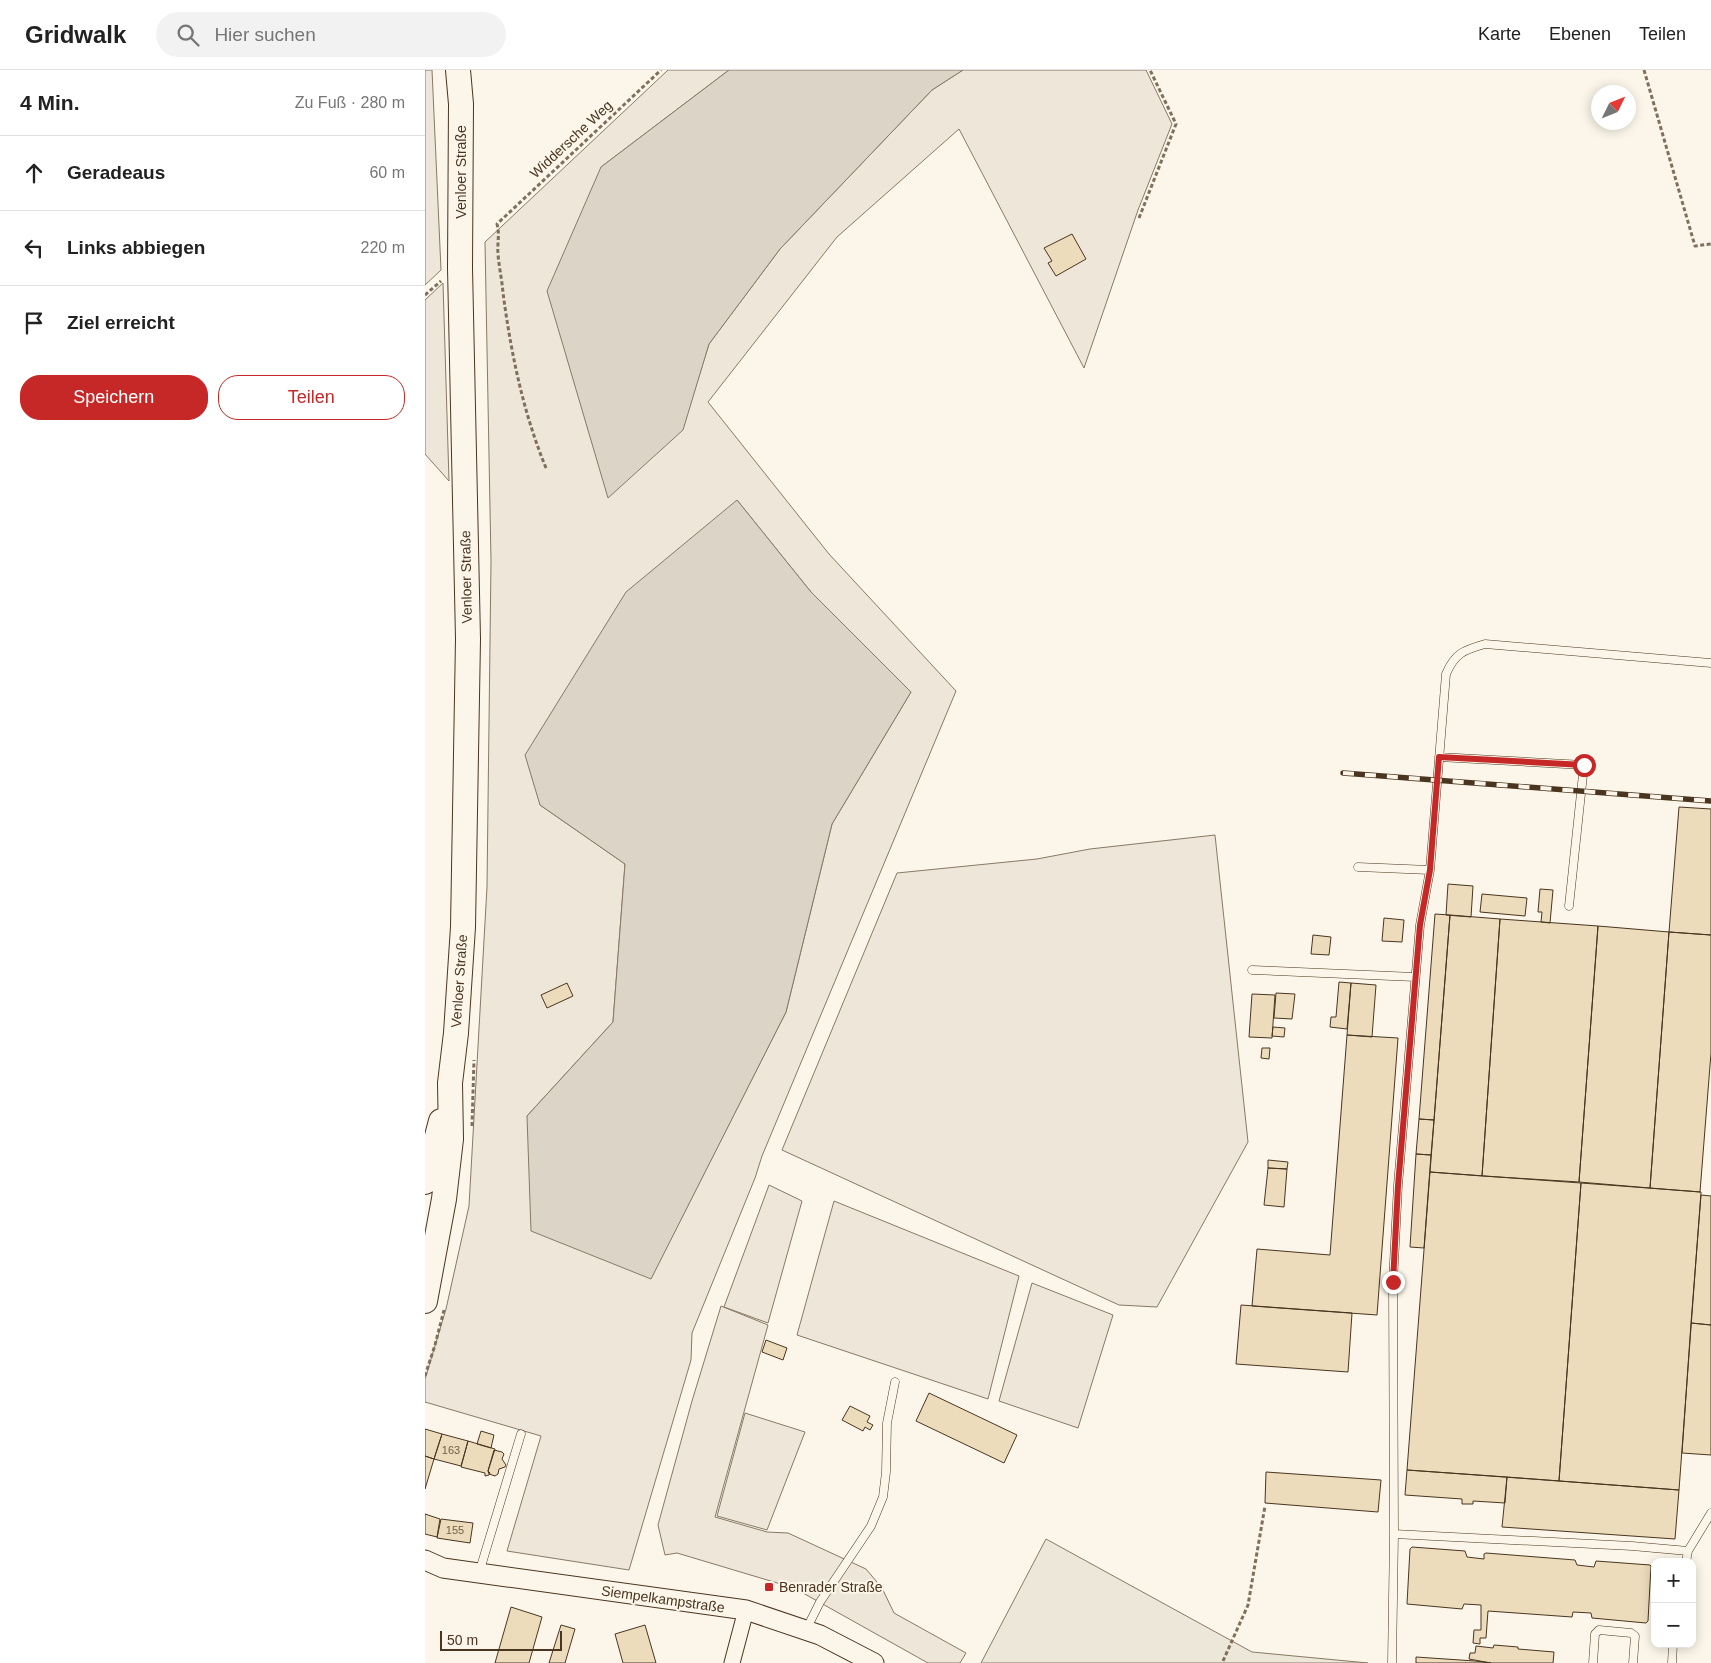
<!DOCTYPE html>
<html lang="de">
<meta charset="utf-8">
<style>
:root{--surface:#fff;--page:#f2f2f2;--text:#222;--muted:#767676;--line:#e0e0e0;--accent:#c62828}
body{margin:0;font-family:Arial,sans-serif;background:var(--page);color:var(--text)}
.controls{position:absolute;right:15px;bottom:15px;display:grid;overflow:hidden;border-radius:10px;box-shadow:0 2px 12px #0003}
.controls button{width:45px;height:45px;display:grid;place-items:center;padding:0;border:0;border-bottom:1px solid var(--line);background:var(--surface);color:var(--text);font:25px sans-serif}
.compass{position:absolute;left:1166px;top:15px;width:45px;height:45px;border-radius:50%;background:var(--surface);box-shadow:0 2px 12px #0003;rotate:47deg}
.scale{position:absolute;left:15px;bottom:12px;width:122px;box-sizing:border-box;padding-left:5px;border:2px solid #4a3520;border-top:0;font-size:14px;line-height:18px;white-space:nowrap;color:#4a3520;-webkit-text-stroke:4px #fbf6e9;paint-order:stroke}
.stop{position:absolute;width:15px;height:15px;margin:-11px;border:4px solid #c62828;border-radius:50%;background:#fff}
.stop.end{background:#c62828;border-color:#fff;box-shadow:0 1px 5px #0008}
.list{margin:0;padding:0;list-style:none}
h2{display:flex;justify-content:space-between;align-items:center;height:65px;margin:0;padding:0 20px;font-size:21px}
h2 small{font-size:16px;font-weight:400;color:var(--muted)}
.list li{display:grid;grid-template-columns:32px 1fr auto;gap:15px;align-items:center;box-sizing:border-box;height:75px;padding:0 20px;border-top:1px solid var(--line)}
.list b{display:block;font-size:19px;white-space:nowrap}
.list em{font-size:16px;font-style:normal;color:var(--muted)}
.actions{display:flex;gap:10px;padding:15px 20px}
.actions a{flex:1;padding:11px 0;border:1px solid var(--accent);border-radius:20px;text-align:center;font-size:18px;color:var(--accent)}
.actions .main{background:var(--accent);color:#fff}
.icon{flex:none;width:28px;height:28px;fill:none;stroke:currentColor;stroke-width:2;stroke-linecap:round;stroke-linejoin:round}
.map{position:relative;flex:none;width:1286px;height:1593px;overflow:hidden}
header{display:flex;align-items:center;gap:30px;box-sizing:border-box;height:70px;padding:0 25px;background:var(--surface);border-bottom:1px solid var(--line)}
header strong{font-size:24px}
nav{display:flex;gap:28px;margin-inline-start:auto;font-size:18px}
.search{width:350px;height:45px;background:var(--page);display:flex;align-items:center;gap:12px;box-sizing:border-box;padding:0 18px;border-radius:28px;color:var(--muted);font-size:19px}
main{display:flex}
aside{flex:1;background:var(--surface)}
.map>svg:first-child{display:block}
.green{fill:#ede6d9;stroke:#887966;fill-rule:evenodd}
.parking{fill:#ede7d9;stroke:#887966}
.water{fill:#dcd4c6;stroke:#887966}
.building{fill:#ecdcbc;stroke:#4a3520}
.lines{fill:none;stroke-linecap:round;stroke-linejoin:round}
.service-casing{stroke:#4a3520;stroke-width:9}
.minor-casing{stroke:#4a3520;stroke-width:17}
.tertiary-casing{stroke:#4a3520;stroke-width:21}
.primary-casing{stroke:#4a3520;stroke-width:26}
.path{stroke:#7f6f5c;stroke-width:3;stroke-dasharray:4 2.5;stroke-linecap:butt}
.service{stroke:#fbf6e9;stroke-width:8}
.minor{stroke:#fbf6e9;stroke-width:15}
.tertiary{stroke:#fbf6e9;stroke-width:19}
.primary{stroke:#fbf6e9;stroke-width:24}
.rail-casing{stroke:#4a3520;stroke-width:5.5}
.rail{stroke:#fbf6e9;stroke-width:4;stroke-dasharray:11;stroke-linecap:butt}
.route{stroke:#c62828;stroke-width:6}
.poi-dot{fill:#c62828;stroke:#fbf6e9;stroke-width:2}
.labels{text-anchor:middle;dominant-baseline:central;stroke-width:4;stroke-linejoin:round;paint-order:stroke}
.number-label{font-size:11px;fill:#725f47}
.street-label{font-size:14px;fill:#4a3520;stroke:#fbf6e9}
.poi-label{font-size:14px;fill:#4a3520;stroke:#fbf6e9;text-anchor:start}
</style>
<header>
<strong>Gridwalk</strong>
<div class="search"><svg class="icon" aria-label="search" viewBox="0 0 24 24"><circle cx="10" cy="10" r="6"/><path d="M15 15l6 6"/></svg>Hier suchen</div>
<nav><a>Karte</a><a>Ebenen</a><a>Teilen</a></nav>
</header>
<main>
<aside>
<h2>4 Min.<small>Zu Fuß · 280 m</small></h2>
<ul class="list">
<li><svg class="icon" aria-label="ahead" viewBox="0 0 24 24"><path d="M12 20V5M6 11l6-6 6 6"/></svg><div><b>Geradeaus</b></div><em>60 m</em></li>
<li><svg class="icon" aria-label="left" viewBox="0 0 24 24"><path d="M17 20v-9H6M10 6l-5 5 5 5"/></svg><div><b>Links abbiegen</b></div><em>220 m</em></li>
<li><svg class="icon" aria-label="arrive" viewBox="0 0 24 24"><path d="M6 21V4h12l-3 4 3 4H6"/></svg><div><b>Ziel erreicht</b></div></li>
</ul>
<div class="actions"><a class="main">Speichern</a><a>Teilen</a></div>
</aside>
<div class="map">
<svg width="1286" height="1593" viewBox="0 0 1286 1593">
<rect width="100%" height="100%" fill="#fbf6e9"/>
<path class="green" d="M0,0H7L16,200L0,215Z
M243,0H304L176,97L257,360L284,274L355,179L507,20L538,0H721L747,54L713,140L659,298L534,59L412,167L283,332L404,484L531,621L337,1086L330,1108L267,1263L266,1290L204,1500L82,1481L116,1366L0,1332V1309L21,1239L44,1136L62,817L66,491L60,172ZM312,430L386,522L486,622L407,754L361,942L226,1208L102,1046L188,952L200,794L115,735Z
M18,213L24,411L0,384V230Z
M790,765L823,1072L732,1237L694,1235L357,1080L472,803L612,789L665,779Z
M344,1115L377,1131L343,1253L299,1237Z
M409,1131L594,1206L563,1329L372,1265Z
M607,1213L688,1245L653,1358L574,1331Z
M296,1236L343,1255L290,1447L342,1462L363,1463L441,1499L457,1518L469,1543L541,1583L535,1593H503L369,1518L252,1483L240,1485L233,1455L267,1331Z
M320,1343L380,1362L342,1460L292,1446Z"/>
<path class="parking" d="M621,1469L827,1582L943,1593H556Z"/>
<path class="water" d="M304,0H538L507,20L355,179L284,274L258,360L183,428L122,221L176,97Z
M312,430L386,522L486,622L407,754L361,942L226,1209L106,1161L102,1046L188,952L200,794L115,735L100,685L201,522Z"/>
<path class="building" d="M647,164L661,189L631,206L623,193L627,191L619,178Z
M1254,737L1286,739V865L1244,862Z
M1023,814L1048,816L1046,847L1021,845Z
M1115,819L1128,820L1125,853L1116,852L1117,842H1113Z
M1057,824L1102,828L1100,846L1055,842Z
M1010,844L1025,845L1009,1050L994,1049Z
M1025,845L1075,849L1057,1106L1005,1102Z
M959,848L979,850L977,872L957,871Z
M1075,849L1173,856L1154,1112L1057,1106Z
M1173,856L1244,862L1225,1118L1154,1112Z
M1244,862L1286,865V983L1275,1122L1225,1118Z
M888,865L906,867L904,885L886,884Z
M914,912L926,913L922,959L905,957L906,947H911Z
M142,913L148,926L122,938L116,925Z
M926,913L951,915L947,967L922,965Z
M851,923L870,924L867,949L849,948Z
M827,924L850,925L847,968L824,967Z
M848,957L860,958L859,967L847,966Z
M922,965L973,968L952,1245L827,1236L832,1179L905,1185Z
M837,978H845L844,989L836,988Z
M994,1049L1009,1050L1006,1085L991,1084Z
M991,1084L1006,1085L999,1178L985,1177Z
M843,1090L863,1092L862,1099L843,1098Z
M843,1098L862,1099L859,1137L839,1135Z
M1005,1102L1156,1113L1134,1411L982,1400Z
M1156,1113L1276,1122L1254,1420L1134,1411Z
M1276,1125L1286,1126V1255L1266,1253Z
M816,1235L927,1243L923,1302L811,1294Z
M1266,1253L1286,1255V1385L1257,1383Z
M341,1270L362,1278L358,1290L337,1282Z
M504,1323L592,1365L579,1393L491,1351Z
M425,1336L445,1346L442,1352L448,1355L445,1360L440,1357L438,1361L417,1350Z
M0,1359L17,1364L9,1389L0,1386Z
M56,1361L69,1365L66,1378L52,1374Z
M17,1364L43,1371L36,1396L9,1389Z
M43,1371L70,1379L63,1401L65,1403L64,1405L60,1406V1403L36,1397Z
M69,1380L77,1382L79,1384L77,1389L81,1395L80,1397L74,1399L73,1404L70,1406L64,1404L63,1401Z
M0,1386L9,1389L0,1419Z
M982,1400L1082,1407L1080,1433L1048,1431V1434H1037V1429L980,1425Z
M841,1402L956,1410L953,1442L840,1433Z
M1082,1407L1254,1420L1250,1469L1077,1457Z
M0,1444L15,1449L12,1467L0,1464Z
M16,1449L48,1453L45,1473L12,1468Z
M987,1477L1040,1481L1042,1487L1059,1489V1484L1061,1483L1150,1490L1152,1495L1169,1497L1171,1491L1225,1495L1226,1496L1223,1551L1221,1553L1167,1548L1166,1543L1148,1542L1147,1547L1063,1541L1061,1568H1055V1574L1048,1573L1049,1560H1056V1535L1039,1534L1037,1539L982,1534L985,1479Z
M86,1537L117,1547L104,1593H70Z
M136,1555L150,1559L140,1593H124Z
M220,1555L231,1593H198L190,1564Z
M1069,1575L1093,1577V1579L1129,1582L1128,1593H1066L1044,1589L1045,1583H1050L1051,1576L1068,1578Z
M991,1587L1050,1591L1066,1593H991Z"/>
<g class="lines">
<g class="service-casing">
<path id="service" d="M1014,687L1159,695L1144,836
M933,797L1005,800L995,855L973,1115L968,1212L969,1464L1207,1476L1263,1481L1286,1443
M1005,800L1021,604C1030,583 1039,580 1060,574L1286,593
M827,900L990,907
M1261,1492L1263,1481
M54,1503L96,1364
M381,1560L395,1532L446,1456L458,1427L461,1402L462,1353L470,1312
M967,1593L969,1464
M1168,1593L1170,1564L1174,1560L1206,1563L1210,1566L1208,1593
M1247,1593L1248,1574"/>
</g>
<g class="minor-casing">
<path id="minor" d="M307,1593L321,1540"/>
</g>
<g class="tertiary-casing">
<path id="tertiary" d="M0,1490L18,1498L321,1540L395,1565L449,1593"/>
</g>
<g class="primary-casing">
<path id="primary" d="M0,1112L16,1051
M0,1231L19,1129L26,1069L25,1013L31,963L38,857L43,569L35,198L36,34L33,0"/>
</g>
<path class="path" d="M1219,0L1270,176L1286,174
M714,148L751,54L725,0
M0,225L16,211
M121,398C98,342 86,283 78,223C77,210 74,197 73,184C72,173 75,165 72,154L236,0
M47,1056L49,990
M0,1306L10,1275L19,1240
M798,1591L823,1535L840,1436"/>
<use href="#service" class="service"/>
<use href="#minor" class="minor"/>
<use href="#tertiary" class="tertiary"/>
<use href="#primary" class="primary"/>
<g class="rail-casing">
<path id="rail" d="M918,703L1286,731"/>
</g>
<use href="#rail" class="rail"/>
</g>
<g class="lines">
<path class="route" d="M968,1212L973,1116L995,855L1005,800L1014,687L1159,695"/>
</g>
<rect class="poi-dot" x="339" y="1512" width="10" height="10" rx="2.5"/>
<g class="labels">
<g class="number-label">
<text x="26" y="1380">163</text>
<text x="30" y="1460">155</text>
</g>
<g class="street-label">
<text transform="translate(146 69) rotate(-43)">Widdersche Weg</text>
<text transform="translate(36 102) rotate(-90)">Venloer Straße</text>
<text transform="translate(41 507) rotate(-91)">Venloer Straße</text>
<text transform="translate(34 911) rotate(-86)">Venloer Straße</text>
<text transform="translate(238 1529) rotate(8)">Siempelkampstraße</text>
</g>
<g class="poi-label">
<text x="354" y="1517">Benrader Straße</text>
</g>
</g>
</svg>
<div class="controls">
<button>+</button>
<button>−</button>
</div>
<svg class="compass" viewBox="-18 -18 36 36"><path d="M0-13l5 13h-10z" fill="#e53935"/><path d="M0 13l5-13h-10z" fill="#767676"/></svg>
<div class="scale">50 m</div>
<div class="stop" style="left:1159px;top:695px"></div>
<div class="stop end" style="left:968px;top:1212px"></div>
</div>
</main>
